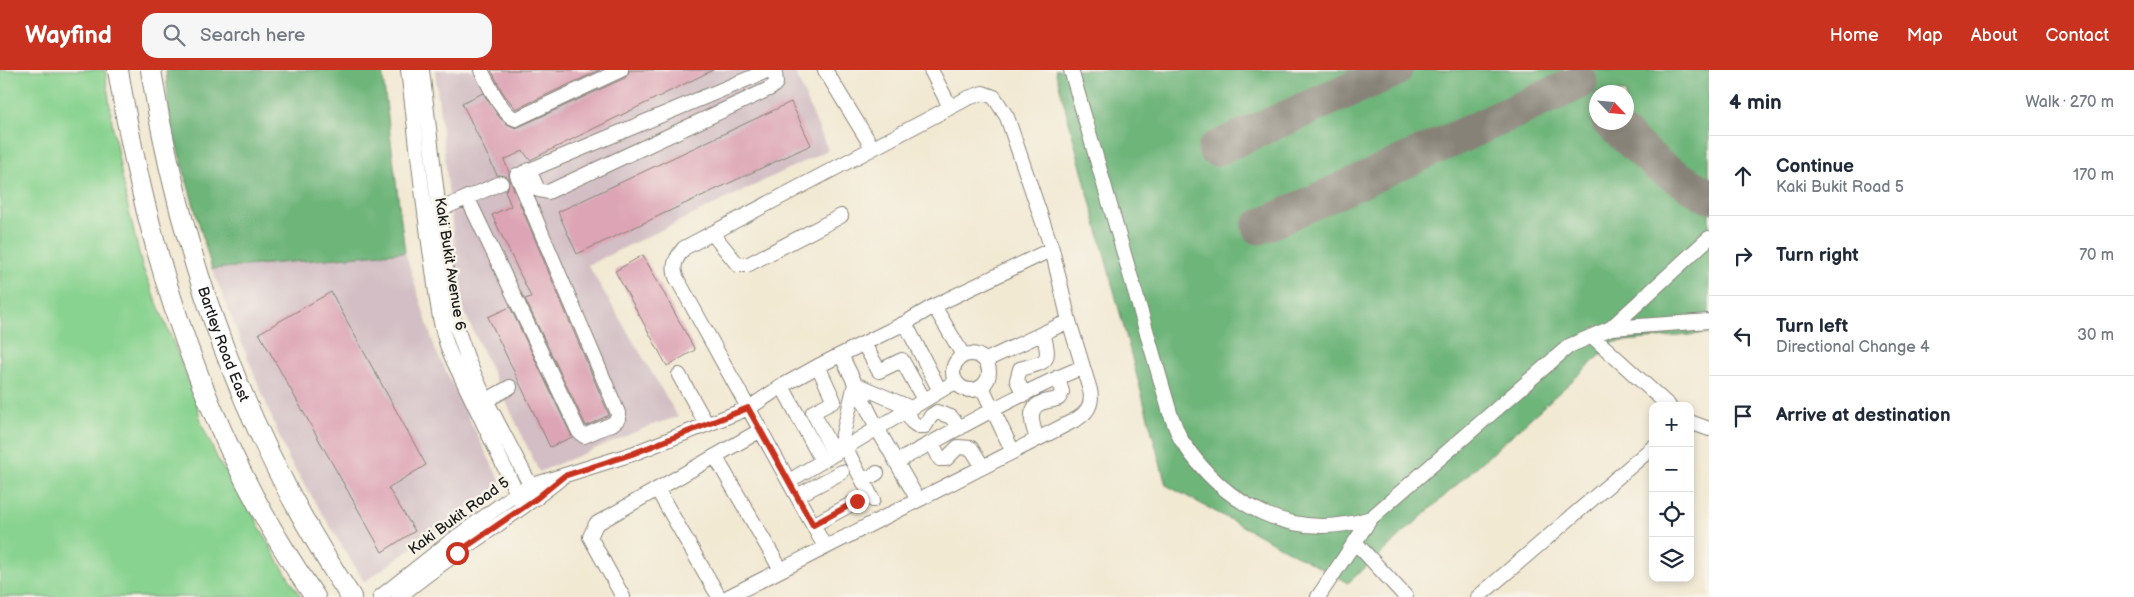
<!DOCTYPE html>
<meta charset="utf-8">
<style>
:root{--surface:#fff;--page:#f6f6f7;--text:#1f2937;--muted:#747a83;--line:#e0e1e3;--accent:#c8321e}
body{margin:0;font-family:"Balsamiq Sans",sans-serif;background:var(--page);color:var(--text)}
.controls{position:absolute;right:15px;bottom:15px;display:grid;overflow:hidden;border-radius:10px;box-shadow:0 2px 8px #0003}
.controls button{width:45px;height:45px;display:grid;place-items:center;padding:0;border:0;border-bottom:1px solid var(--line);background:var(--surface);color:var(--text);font:25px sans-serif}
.compass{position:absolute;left:1589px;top:15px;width:45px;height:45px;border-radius:50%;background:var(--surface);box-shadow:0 2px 8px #0003;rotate:116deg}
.stop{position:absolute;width:15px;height:15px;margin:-11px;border:4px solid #c8321e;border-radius:50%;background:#fff}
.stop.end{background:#c8321e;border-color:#fff;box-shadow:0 1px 5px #0008}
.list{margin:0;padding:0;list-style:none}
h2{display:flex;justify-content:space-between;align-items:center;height:65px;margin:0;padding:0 20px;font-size:21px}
h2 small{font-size:16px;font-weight:400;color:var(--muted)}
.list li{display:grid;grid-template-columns:32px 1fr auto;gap:15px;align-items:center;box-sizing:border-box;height:80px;padding:0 20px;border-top:1px solid var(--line)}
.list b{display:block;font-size:19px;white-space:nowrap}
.list p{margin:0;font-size:16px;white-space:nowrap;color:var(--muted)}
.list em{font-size:16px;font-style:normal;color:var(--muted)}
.icon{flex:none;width:28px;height:28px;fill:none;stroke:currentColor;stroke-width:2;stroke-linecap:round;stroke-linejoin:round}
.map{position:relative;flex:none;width:1709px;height:527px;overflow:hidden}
header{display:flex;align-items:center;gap:30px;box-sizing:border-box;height:70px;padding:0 25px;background:var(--accent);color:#fff}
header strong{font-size:24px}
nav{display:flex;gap:28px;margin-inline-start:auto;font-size:18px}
.search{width:350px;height:45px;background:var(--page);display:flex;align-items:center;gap:12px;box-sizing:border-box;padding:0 18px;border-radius:15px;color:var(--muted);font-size:19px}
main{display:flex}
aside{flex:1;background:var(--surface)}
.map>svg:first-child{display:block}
.industrial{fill:#d2bec4}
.green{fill:#88d38f;stroke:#527856}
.forest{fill:#6eb57a;stroke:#45684b;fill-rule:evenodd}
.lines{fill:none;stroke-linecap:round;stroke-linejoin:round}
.taxiway{stroke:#878278;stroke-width:35}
.building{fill:#dda4b5}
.minor-casing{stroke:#878278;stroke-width:16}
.highway-casing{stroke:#878278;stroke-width:22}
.minor{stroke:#fff;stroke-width:14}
.highway{stroke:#fff;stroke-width:20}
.route{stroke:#c8321e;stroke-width:6}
.labels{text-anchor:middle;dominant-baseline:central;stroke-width:5;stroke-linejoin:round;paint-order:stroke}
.street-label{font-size:15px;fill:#1c1c1c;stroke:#f7f3e8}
</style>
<header>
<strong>Wayfind</strong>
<div class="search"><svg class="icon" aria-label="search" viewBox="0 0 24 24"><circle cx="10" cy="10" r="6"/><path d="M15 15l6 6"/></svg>Search here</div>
<nav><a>Home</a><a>Map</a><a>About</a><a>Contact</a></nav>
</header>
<main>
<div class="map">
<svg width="1709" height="527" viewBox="0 0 1709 527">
<rect width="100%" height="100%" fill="#f7f3e8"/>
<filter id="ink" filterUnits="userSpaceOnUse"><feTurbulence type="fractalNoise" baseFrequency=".02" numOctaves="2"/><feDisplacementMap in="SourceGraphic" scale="10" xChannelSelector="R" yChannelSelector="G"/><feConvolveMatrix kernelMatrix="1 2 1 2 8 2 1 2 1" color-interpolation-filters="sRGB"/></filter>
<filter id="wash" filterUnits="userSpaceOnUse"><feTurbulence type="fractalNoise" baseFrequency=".0096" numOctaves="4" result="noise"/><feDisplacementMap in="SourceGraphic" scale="20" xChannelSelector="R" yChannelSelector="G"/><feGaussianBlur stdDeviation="1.12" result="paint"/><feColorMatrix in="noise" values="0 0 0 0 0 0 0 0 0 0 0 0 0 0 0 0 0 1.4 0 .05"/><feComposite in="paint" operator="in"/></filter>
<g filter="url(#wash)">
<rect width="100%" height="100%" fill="#f2e9d3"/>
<path class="industrial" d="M435,0H794L828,80L588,195L678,347L652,355L539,402L461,235Z
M405,182L435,279L502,415L364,512L288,388L212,199Z"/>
<path class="green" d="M0,0H105L113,59L127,133L142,196L194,324L202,355L220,394L239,418L275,486L301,527H0Z"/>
<path class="forest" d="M166,0H382L405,182L212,199L169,49Z
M1055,0H1709V263L1615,272L1348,513L1166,415ZM1596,22H1626V52H1596Z"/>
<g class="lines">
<path class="taxiway" d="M1609,52L1660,97L1709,126
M1215,79L1395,0
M1259,157L1580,12"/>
</g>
<g id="blocks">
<path class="building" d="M491,0H600L516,39L503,23Z
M630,0H713L530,90L523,81L504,90L509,102V108L609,345L586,356L525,229L531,227L492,145L511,136L505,121L508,118L509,110L506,106L497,105L462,33L483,23L500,48L507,54L516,58L625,8Z
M791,32L811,75L577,184L558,142Z
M643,185L695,280L667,296L615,201Z
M331,222L426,395L388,418L415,461L382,482L259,263Z
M510,237L572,367L550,377L488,247Z"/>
</g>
</g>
<g filter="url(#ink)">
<use href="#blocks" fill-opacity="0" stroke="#878278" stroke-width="1"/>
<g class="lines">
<g class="minor-casing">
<path id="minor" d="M408,0C416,64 422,129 432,193C437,227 439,261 454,292L523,436
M422,0L451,241L469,293L486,330L537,428
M481,0C488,13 502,45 516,49L621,0
M825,0L872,77
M931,0L950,37
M1071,0L1170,343C1174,352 1177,363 1182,371C1225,436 1293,473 1371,448
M529,100L538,120L548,122L771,18L776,13L775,3L769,0
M523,103L769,0
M467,127L579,362L584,366L612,354L618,349V343L517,105
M432,143L501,113
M712,163L738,195H747L841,146
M934,236L963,285
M905,253L940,321
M1611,258L1709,168
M1592,266L1669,336
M864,274L879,301L902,290L924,330
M953 302a18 18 0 1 1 36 0a18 18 0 1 1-36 0Z
M841,285L877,358L918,430
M986,290L1069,251
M818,296L834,331L813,342L834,384
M679,305L707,355
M855,314L911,338
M782,316L822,391
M982,317L1013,382
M1024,325L1017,310L1020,299C1046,291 1052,295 1043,263
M478,335L510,317
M907,340L912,352L918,356H925L931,346L937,342L951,347L960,358
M1690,352L1709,359
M1037,369C1034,359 1026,341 1039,334C1044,331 1053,331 1059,328L1062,322L1058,307
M932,373L940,389H946L958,377L971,378L983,397
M845,377L873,430
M839,381L855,314
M715,386L781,500
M896,392C958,359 1019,323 1083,297
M789,411L955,312
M863,411L877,403
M657,419L719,527
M797,426L842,402
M813,455L857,431
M1355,472L1406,527
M380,527L447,474L517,423L530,416L632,384L749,338L782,316L818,296L905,253L934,236L1052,179
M399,527C450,484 508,451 560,409
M623,527L590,467L596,454L761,360
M728,527C844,468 961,408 1077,349C1088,342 1093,333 1090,320L1069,251L1052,179L1007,47L994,27L983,23L968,28L684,178C676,188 672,195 676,207L825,477
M1318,527L1371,448L1569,276L1611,258L1709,251
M1478,527L1653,377"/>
</g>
<g class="highway-casing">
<g id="highway">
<path d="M118,0C148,187 206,371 315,527"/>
<path id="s1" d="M151,0C180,187 246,369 351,527"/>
</g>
</g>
<use href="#minor" class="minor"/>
<use href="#highway" class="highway"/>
</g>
</g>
<g class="lines" filter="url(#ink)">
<path class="route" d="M457,483L537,428L564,406L632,384L748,338L813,455L857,431"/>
</g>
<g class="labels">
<g class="street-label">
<text transform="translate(450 194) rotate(81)">Kaki Bukit Avenue 6</text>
<text stroke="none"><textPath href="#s1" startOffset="284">Bartley Road East</textPath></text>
<text transform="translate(459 446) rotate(-36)">Kaki Bukit Road 5</text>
</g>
</g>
</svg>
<div class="controls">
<button>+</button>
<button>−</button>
<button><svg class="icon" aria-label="locate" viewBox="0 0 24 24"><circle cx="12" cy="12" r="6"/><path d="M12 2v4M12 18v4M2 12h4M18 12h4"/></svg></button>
<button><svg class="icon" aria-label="layers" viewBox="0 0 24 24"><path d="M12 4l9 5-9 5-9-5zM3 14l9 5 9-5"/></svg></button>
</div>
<svg class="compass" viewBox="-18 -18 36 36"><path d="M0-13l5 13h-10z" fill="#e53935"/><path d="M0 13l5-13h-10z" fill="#747a83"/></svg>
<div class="stop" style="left:457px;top:483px"></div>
<div class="stop end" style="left:857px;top:431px"></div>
</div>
<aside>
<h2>4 min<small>Walk · 270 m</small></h2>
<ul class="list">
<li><svg class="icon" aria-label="ahead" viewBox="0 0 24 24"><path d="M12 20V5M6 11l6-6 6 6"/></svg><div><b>Continue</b><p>Kaki Bukit Road 5</p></div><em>170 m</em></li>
<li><svg class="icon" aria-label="right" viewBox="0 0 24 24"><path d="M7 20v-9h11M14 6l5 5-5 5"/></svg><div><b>Turn right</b></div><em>70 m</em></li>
<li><svg class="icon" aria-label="left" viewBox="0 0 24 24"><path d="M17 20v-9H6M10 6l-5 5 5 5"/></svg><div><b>Turn left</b><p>Directional Change 4</p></div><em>30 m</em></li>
<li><svg class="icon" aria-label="arrive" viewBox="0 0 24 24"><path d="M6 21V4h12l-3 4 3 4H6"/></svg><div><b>Arrive at destination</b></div></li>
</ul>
</aside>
</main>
